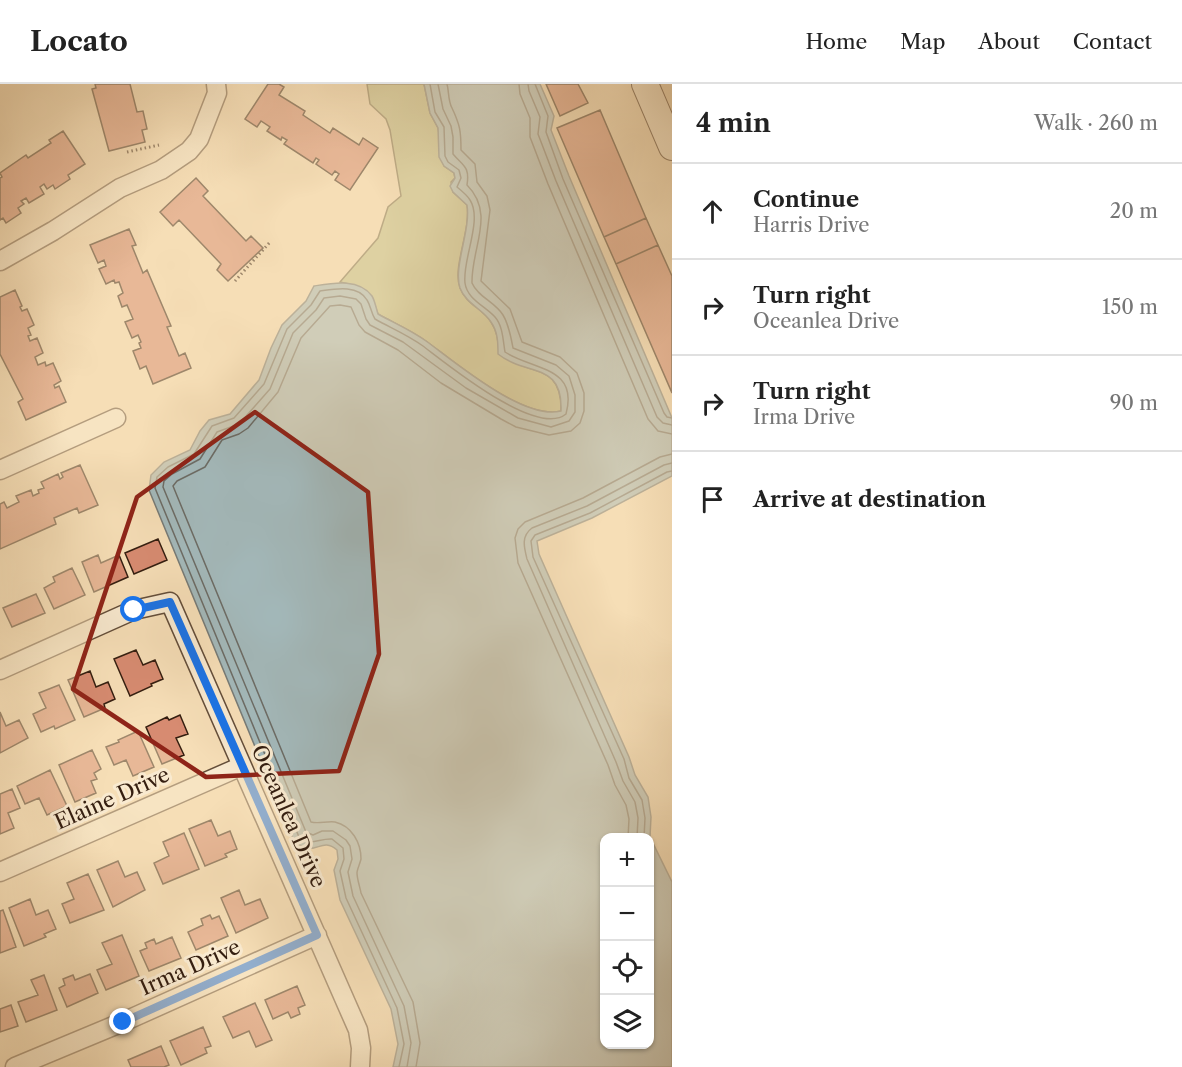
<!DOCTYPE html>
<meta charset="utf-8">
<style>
:root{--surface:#fff;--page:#f6f6f6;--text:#222;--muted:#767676;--line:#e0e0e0}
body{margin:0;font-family:"Libre Caslon Text",serif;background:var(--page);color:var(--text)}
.controls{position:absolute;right:18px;bottom:18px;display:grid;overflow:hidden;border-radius:12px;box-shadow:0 2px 4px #0004}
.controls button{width:54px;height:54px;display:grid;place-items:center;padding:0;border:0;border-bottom:2px solid var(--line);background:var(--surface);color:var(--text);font:30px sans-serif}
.stop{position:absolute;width:18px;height:18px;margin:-14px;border:4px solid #1a73e8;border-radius:50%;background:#fff}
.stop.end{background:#1a73e8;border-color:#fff;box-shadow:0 2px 6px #0008}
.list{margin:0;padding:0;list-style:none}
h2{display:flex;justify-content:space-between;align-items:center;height:78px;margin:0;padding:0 24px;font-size:26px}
h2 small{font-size:20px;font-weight:400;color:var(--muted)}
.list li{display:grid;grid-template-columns:39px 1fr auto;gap:18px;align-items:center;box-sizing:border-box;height:96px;padding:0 24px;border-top:2px solid var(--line)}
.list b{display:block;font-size:22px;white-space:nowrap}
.list p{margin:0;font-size:20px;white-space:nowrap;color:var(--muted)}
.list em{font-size:20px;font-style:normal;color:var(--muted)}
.icon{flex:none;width:33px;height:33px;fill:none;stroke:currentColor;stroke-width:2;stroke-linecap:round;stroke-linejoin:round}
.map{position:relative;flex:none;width:672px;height:983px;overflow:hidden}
header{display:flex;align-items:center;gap:36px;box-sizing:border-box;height:84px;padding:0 30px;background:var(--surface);border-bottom:2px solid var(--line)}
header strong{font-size:28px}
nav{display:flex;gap:33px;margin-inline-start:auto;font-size:21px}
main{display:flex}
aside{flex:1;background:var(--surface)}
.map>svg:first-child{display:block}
.green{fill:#c2c08a;stroke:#7b6f4d;stroke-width:1.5}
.water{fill:#a3b9bb;stroke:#777b77;stroke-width:1.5;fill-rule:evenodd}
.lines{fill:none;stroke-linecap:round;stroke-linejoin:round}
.shore{stroke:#6c6c66;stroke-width:1.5}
.building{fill:#d78b71;stroke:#341e10;stroke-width:1.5}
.minor-casing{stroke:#644e3a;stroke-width:21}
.secondary-casing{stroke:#341e10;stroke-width:28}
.path{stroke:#341e10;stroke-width:3;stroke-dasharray:1.5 3;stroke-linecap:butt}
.minor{stroke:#f9ead0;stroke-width:18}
.secondary{stroke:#f9ead0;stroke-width:26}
.route{stroke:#1a73e8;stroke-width:8}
.marked{fill:none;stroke:#8f2418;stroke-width:4.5;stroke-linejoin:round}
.labels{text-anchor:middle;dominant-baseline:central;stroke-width:6;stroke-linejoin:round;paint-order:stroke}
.street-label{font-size:21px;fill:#341e10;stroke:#f9ead0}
</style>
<header>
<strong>Locato</strong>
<nav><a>Home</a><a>Map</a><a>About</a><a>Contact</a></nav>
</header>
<main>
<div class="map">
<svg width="672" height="983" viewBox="0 0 672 983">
<rect width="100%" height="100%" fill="#f6deb7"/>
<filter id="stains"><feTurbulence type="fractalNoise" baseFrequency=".00333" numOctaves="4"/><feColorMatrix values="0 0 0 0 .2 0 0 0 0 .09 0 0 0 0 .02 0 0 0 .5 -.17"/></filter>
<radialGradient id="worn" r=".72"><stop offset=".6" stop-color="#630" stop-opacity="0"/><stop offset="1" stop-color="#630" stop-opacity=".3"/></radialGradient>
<path class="green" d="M367,0H424L430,29L438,44L440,54L439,62L444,82L454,89L455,94L451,98L453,108L467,121C471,147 452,183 460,204C466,220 483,225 491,238C498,248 498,259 499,270C528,293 562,277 561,327C523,336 456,279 426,257C411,246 394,239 378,230C370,205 365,203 340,198L378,154L388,123L401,112L390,46L386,35L370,20Z"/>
<path class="water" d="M424,0H540L554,32L551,46L569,92L672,334V392L592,434L537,457L539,470L629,673L635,691L648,713L651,733L650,753L672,798V983H393L398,960L391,925L340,816L334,786L338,775L337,766C320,751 316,776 294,757L149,406L151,391L164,378L190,366L200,347L209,336L230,330L259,296L271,264L282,241L306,217L314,202C333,199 359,194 372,212C375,217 376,224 378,230C394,239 411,246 426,257C455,278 524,337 561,327C563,277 527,293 498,270C498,259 498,248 491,238C483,225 466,220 460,204C453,183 471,146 467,121L453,108L450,102L455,94L454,89L444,82L439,73L438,44L430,29ZM604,754H650V960H604Z"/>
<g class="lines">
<path class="shore" d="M519,0L520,10L530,34V53L548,100L648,335L658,347L672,350
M528,0L529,7L540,33L538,50L556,97L657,333L663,339L672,341
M535,0L548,32L546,48L563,95L664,329L667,333L672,334
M628,754L629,735L626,721L615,701L608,681L518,479L515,454L518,445L525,438L583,414L660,373L672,370
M637,754L638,734L635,718L623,697L616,678L527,475C524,463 521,452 532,444L587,422L664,381L672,379
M644,754L645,734L642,716L629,694L624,675L533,473L531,457L535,451L590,429L667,388L672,387
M399,983L404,960L397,924L346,814L340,787L344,775L343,764L332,755C319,754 310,763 299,753L155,404L157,393L168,383L194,370L212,342L234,334L264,300L287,245L311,221L320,207C334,205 358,200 367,216C371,222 371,229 375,235C391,244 408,251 423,262C447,280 537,354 566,330C579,282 532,286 505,268C503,257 503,242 495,233C485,222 467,215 465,199C462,176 483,136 470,116C467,111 462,107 457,103L461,94L459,86L448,78L445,72L444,43L435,28L430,0
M407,983L411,959L404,922L353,812L348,788L352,775L350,762L346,756L333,747H322L313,751L306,748L163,403L164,397L172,390L200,375L217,348L239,340L270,305L293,249L316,226L324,214L340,212L356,215L361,220L366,235L370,241L403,258L466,304L518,334L551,343L569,337L575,328V311L569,292L556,281L513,264C511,253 509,241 503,231C495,218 478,213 472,199C471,164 496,130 467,101C470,82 463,82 453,70V53L451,42L443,25L438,0
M416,983L420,959L413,918L361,809C360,803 357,795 357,789C357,785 360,780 361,775C361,759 352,742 335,738C327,737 318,740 311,738L173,402L177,397L205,383L222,356L239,350L248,344L278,308L301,254L330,222L340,221L351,223L359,241L365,248L398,266L441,299L501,335L516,343L549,351L571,347L580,339L584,327V309L577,289L560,273L522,258L510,225L481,197L490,126L487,112L477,98L475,80L461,66C461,47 460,41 452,24C448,17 449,7 447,0"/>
</g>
<path class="building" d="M95,0H130L137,28L143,27L147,45L142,46L145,58L109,67L92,5L96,4Z
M268,0H279L284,3L279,11L305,27L303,31L330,49L333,44L359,61L363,54L378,64L350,106L335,96L339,90L335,87L332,91L316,80L319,76L316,74L313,79L284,60L287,56L282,53L281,56L267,47L270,43L261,37L257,43L245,35Z
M546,0H578L588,19L560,32Z
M600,26L646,134L604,153L557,44Z
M63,47L85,80L68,91L70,95L55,105L53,101L47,105L44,100L40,103L44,110L29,119L26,114L21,117L24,120L18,124L21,129L6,139L3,134L0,136V94L2,93L0,89L26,71L28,74L51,59L49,56Z
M196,94L208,107L203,112L246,157L251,152L263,164L228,197L217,186L221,180L179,136L173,142L160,128Z
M646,134L658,161L616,180L604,153Z
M129,145L136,161L132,162L143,189L147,186L171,242L167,243L179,272L185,269L191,284L153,300L146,282L140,285L133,267L141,264L139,259L141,258L138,251L132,254L125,238L133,235L127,221L122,223L118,212L123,209L119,198L115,199L114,196L106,200L99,185L106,182L104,176L98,179L90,161Z
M658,161L672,192V309L616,180Z
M15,206L22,222L20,223L22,227L27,225L34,241L28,244L31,251L28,252L30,257L37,254L43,269L35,273L38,281L45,278L46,282L53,279L61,297L54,301L55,304L59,302L66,318L26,336L18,318L23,315L0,270V213Z
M80,381L98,421L79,429L77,424L54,434L56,440L0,465V420L4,418L7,424L19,418L16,412L31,406L33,412L39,409L38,406L44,404L41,398L58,390L60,395L63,393L61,389Z
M158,455L167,476L134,490L125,469Z
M98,471L101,479L119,471L128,493L94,508L82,478Z
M72,484L85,511L54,525L44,504L55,498L53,493Z
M36,510L45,529L12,543L3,524Z
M136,566L143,581L155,576L163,595L151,600L152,602L130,612L114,575Z
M90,587L96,603L108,598L115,615L104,620L105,624L84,633L68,596Z
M59,601L75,636L55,645L54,642L41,648L33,630L46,624L39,609Z
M0,628L6,642L19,636L28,654L0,669Z
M180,631L188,650L176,654L184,671L162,680L146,643L167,633L169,636Z
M138,647L154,683L133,692L126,676L114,681L106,663L119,658L118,656Z
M92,666L101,685L94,689L97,695L91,697L96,709L75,718L59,681Z
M50,686L67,722L47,731L39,714L25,720L17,702Z
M12,705L20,724L8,729L14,744L0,750V710Z
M211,736L218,752L230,747L237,765L225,770L227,773L205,782L189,745Z
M184,749L199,785L163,800L154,779L169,772L163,758Z
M118,777L125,793L137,788L145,806L113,823L97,786Z
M88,790L104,826L70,839L62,820L74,815L67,799Z
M239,806L245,821L260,815L268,834L236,849L221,814Z
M30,815L36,831L48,826L56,845L44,850L46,853L24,862L9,824Z
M3,826L16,863L0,869V827Z
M210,831L212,835L219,832L228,852L196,866L188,848L203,841L201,835Z
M122,851L139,892L106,906L97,886L112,880L102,859Z
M172,853L181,874L149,887L140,867L147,864L145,859L154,855L156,860Z
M90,890L98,909L67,923L59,904L65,901L63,895L73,891L75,896Z
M44,891L57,926L26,938L18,918L38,911L31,896Z
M297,902L305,921L298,924L300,930L291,934L288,928L273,935L265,916Z
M255,919L272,956L256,963L249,947L233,954L223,933Z
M11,921L18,942L0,948V925Z
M203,943L211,962L205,964L207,969L181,981L170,957Z
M161,962L169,981L164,983H131L128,976Z"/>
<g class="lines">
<g class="minor-casing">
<path id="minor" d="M0,177L53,147L120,104L161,86L189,67L199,55L217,9L216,0
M0,386L116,334
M0,586L134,526L170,518L358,946L361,964L360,983
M0,788L242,682
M15,983L123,938L317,851"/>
</g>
<g class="secondary-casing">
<path id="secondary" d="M645,0L672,63"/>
</g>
<path class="path" d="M127,68L159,61
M235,197L271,157"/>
<use href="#minor" class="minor"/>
<use href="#secondary" class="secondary"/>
</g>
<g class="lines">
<path class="route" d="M123,938L317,851L170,518L134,526"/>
</g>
<path d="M0 0H672V983H0ZM255,328L368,408L379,570L339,687L206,693L73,605L137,413Z" fill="#f6deb7" fill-opacity=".55" fill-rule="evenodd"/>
<path class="marked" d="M255,328L368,408L379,570L339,687L206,693L73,605L137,413Z"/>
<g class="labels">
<g class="street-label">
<text transform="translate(112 714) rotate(-24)">Elaine Drive</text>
<text transform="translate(289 732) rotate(66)">Oceanlea Drive</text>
<text transform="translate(190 883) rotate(-24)">Irma Drive</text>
</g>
</g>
<rect width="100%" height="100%" filter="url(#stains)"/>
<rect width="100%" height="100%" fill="url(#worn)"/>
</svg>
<div class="controls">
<button>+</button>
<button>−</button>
<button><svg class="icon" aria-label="locate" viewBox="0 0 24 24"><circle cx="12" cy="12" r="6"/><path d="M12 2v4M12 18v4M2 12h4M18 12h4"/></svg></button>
<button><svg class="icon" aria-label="layers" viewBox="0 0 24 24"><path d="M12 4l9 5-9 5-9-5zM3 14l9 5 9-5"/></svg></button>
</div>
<div class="stop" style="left:134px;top:526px"></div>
<div class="stop end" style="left:123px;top:938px"></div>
</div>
<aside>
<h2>4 min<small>Walk · 260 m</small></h2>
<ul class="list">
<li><svg class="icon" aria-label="ahead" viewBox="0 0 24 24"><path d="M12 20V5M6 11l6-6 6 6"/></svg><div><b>Continue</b><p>Harris Drive</p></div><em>20 m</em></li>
<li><svg class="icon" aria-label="right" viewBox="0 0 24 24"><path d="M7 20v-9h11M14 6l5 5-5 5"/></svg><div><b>Turn right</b><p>Oceanlea Drive</p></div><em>150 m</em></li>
<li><svg class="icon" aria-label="right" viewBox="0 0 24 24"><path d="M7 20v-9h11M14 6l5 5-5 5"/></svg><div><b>Turn right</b><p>Irma Drive</p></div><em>90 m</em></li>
<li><svg class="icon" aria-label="arrive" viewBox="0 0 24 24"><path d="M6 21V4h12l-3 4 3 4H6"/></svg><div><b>Arrive at destination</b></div></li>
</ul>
</aside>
</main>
